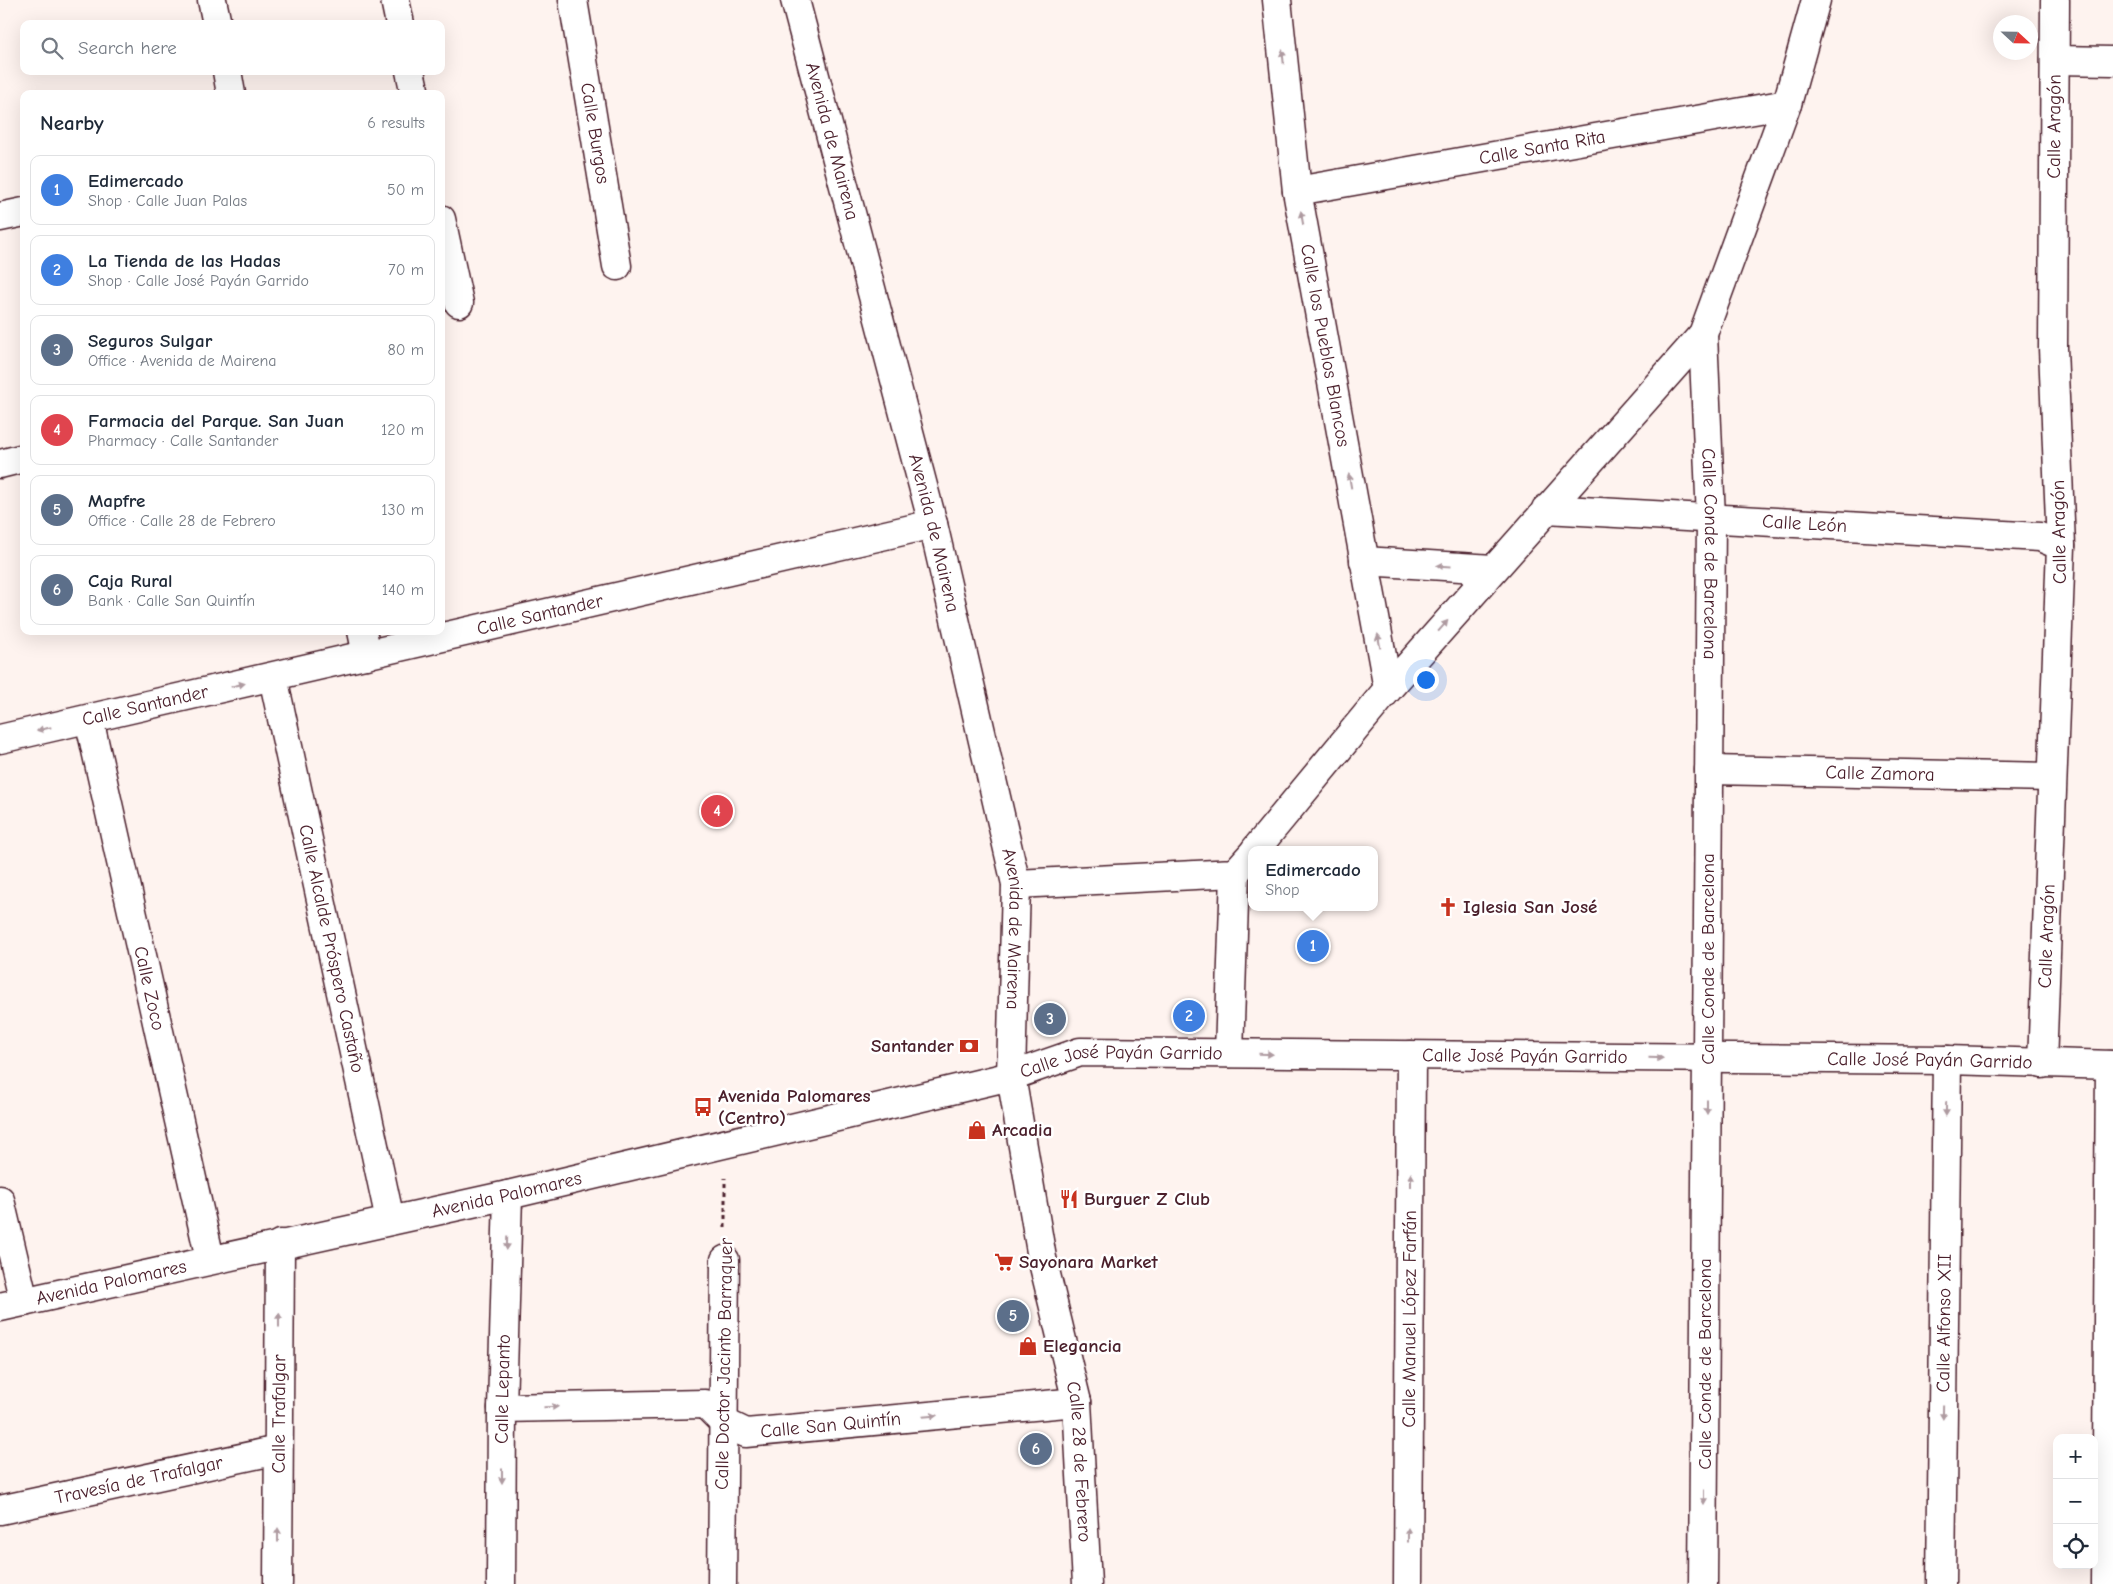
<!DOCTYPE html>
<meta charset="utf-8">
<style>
:root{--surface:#fff;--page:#f2f2f3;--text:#1f2937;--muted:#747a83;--line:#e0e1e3;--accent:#0b8043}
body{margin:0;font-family:"Comic Neue",sans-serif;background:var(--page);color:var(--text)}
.controls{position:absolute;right:15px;bottom:15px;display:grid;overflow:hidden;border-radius:10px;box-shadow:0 5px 20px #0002}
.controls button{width:45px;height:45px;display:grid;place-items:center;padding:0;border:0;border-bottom:1px solid var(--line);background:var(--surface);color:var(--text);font:25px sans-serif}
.compass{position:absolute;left:1993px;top:15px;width:45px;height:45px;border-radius:50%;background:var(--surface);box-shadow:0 5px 20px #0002;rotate:112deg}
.you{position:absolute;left:1425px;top:679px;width:18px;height:18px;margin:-12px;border:4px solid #fff;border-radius:50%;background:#1a73e8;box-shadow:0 0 0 8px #1a73e833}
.badge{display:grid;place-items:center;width:32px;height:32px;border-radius:50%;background:var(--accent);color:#fff;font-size:16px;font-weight:700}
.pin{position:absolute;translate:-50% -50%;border:2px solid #fff;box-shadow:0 1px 5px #0006}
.popup{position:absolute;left:1248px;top:846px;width:130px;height:65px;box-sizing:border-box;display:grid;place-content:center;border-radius:10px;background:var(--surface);filter:drop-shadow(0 1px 4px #0005);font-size:16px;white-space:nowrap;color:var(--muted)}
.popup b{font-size:19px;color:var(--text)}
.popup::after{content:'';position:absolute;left:50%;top:100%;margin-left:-10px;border:10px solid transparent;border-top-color:var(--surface)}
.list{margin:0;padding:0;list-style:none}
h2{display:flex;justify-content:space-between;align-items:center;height:65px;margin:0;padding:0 20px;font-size:21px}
h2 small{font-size:16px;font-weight:400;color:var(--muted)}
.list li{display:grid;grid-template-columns:32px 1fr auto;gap:15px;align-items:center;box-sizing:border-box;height:70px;margin:0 10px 10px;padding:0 10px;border:1px solid var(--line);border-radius:10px}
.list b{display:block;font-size:19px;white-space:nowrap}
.list p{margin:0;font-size:16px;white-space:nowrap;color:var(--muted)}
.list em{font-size:16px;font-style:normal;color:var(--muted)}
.icon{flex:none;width:28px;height:28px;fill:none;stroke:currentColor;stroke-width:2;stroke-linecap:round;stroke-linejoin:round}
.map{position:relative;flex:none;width:2113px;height:1584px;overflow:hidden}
.search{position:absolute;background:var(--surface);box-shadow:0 5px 20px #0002;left:20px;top:20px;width:425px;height:55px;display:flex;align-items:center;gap:12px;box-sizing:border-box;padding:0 18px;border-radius:10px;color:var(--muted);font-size:19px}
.panel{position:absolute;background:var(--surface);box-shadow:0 5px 20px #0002;left:20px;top:90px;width:425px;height:545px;border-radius:10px}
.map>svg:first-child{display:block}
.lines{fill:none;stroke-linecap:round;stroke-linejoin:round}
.street-casing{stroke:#4a1f2b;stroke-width:31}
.secondary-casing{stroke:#4a1f2b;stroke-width:31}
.path{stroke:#4a1f2b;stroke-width:3;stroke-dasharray:4 4;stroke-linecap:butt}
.street{stroke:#fff;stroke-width:28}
.secondary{stroke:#fff;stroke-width:28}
.oneway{fill:#ae9aa0}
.labels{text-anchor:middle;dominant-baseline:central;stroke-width:5;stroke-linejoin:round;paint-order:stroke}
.street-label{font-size:19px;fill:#4a1f2b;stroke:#fff}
.poi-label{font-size:19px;font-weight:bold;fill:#4a1f2b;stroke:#fff;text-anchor:start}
</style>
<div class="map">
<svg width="2113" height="1584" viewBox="0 0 2113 1584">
<rect width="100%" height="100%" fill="#fef3ef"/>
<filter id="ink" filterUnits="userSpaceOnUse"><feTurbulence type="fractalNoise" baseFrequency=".02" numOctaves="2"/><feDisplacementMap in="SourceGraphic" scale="10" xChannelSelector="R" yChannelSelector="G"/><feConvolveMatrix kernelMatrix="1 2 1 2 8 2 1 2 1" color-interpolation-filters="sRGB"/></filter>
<g filter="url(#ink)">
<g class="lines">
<g class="street-casing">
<g id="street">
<path d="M212,0L217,24"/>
<path d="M395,0L400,24"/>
<path id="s1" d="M573,0L617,266"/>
<path id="s2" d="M1277,0L1297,191L1388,689"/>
<path d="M2055,60L2113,61"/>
<path d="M227,71L231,94"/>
<path d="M410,71L415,94"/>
<path id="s3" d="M1297,191L1787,104"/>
<path d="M0,217L24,212"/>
<path d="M441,219L459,303"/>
<path id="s4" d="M1703,334L1711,518L1703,1584"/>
<path d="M0,464L24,458"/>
<path id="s5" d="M1546,509L2040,537L2061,546"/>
<path d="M1364,561L1493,569"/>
<path d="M362,631L367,655"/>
<path id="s6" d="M273,677L390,1220"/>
<path id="s7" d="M89,719L210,1259"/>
<path id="s8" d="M0,739L933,524"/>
<path id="s9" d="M1709,770L2052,777"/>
<path d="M1255,850L1388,689L1703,334L1787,104L1816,0"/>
<path d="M1016,884L1235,873L1252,854"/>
<path d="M1229,1053L1235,873"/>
<path id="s10" d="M2042,1064L2061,546L2053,348L2055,0"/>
<path d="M0,1200L24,1302"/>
<path id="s11" d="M502,1408L705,1404L723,1422L746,1433L1077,1402"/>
<path id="s12" d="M0,1510L278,1450"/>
<path id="s13" d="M278,1584L280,1244"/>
<path id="s14" d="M501,1584L502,1408L508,1195"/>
<path d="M722,1584L725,1260"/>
<path id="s15" d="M1408,1584L1411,1055"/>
<path id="s16" d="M1941,1584L1947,1060"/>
<path d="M2106,1584L2110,1065"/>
</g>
</g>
<g class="secondary-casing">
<g id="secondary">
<path id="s17" d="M795,0L933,524L1016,884L1011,1076L1042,1258L1077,1402L1087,1584"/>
<path id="s18" d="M0,1307L508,1195L1011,1076L1080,1052L1947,1060L2113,1065"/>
</g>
</g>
<path class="path" d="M725,1227V1178"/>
<use href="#street" class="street"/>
<use href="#secondary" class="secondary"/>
</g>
<defs><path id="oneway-solid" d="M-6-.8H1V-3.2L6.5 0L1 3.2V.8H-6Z" transform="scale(1.25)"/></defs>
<g class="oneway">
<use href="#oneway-solid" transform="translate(1283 57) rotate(-96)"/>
<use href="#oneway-solid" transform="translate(1302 218) rotate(-100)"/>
<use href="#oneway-solid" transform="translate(1350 481) rotate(-100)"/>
<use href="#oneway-solid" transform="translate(1444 566) rotate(-176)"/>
<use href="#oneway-solid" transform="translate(1443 626) rotate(-49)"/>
<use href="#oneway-solid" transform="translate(1379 641) rotate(-100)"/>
<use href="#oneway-solid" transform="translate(238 685) rotate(-13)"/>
<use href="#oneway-solid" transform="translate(44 729) rotate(167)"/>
<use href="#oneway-solid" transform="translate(1266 1054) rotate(1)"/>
<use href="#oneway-solid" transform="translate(1656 1058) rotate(1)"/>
<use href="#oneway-solid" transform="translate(1707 1107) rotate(90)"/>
<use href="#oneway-solid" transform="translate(1946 1109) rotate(91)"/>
<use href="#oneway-solid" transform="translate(1411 1180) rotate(-90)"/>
<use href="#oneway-solid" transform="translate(507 1243) rotate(92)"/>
<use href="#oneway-solid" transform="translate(279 1320) rotate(-90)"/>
<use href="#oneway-solid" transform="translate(551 1407) rotate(-1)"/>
<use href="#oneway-solid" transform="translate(1943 1412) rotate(91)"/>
<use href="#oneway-solid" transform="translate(930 1416) rotate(-5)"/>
<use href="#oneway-solid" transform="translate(502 1476) rotate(90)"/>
<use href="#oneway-solid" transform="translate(1704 1497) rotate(90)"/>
<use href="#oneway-solid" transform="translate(278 1535) rotate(-90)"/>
<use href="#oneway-solid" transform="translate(1408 1535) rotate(-90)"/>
</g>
</g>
<defs>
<g id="church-bare" transform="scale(1.5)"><path d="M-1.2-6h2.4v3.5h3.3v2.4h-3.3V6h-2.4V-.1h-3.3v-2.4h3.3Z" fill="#c8321e" stroke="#fff" stroke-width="2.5" paint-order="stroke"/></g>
<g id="bank-bare" transform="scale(1.5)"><path d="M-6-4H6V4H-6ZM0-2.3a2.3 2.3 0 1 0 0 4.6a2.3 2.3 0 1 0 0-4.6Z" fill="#c8321e" stroke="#fff" stroke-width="2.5" paint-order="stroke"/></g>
<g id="bus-bare" transform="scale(1.5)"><path d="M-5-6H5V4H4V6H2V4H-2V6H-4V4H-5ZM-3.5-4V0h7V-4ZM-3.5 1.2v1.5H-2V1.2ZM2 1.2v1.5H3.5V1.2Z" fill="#c8321e" stroke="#fff" stroke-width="2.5" paint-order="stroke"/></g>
<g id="shop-bare" transform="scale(1.5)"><path d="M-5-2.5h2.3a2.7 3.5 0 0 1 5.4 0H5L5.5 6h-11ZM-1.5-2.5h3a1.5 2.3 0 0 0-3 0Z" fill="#c8321e" stroke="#fff" stroke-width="2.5" paint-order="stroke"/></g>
<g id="restaurant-bare" transform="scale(1.5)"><path d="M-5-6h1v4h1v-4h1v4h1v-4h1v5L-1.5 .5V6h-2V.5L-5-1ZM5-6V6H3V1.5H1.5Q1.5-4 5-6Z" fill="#c8321e" stroke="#fff" stroke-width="2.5" paint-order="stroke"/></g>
<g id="supermarket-bare" transform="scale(1.5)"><path d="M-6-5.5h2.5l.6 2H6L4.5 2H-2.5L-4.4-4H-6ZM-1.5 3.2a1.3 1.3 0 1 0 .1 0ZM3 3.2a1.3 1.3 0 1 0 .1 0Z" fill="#c8321e" stroke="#fff" stroke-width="2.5" paint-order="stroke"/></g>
</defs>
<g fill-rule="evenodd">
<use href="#church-bare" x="1448" y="907"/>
<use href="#bank-bare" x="969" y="1046"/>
<use href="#bus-bare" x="703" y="1107"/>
<use href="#shop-bare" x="977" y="1130"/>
<use href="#restaurant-bare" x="1069" y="1199"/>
<use href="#supermarket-bare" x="1004" y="1262"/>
<use href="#shop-bare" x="1028" y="1346"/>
</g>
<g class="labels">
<g class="street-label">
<text stroke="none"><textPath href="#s10" startOffset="938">Calle Aragón</textPath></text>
<text stroke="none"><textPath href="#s1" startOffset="135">Calle Burgos</textPath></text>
<text stroke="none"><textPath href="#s17" startOffset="146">Avenida de Mairena</textPath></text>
<text stroke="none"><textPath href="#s3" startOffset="249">Calle Santa Rita</textPath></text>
<text stroke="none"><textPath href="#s2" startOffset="349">Calle los Pueblos Blancos</textPath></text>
<text stroke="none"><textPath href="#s5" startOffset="259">Calle León</textPath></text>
<text transform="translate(2059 532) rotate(-91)">Calle Aragón</text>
<text stroke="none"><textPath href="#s17" startOffset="551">Avenida de Mairena</textPath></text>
<text stroke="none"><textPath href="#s4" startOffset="220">Calle Conde de Barcelona</textPath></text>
<text stroke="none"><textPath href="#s8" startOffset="554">Calle Santander</textPath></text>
<text stroke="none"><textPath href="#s8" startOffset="149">Calle Santander</textPath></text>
<text stroke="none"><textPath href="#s9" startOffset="171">Calle Zamora</textPath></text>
<text stroke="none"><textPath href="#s17" startOffset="956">Avenida de Mairena</textPath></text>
<text stroke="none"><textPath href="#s10" startOffset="128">Calle Aragón</textPath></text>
<text stroke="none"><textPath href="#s6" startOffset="278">Calle Alcalde Próspero Castaño</textPath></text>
<text transform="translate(1708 959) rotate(-90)">Calle Conde de Barcelona</text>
<text stroke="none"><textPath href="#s7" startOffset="276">Calle Zoco</textPath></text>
<text stroke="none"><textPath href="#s18" startOffset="1555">Calle José Payán Garrido</textPath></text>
<text stroke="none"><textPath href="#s18" startOffset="1960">Calle José Payán Garrido</textPath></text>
<text stroke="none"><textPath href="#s18" startOffset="1150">Calle José Payán Garrido</textPath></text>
<text stroke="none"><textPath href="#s18" startOffset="519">Avenida Palomares</textPath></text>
<text stroke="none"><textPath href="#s18" startOffset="114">Avenida Palomares</textPath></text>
<text stroke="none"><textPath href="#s15" startOffset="265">Calle Manuel López Farfán</textPath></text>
<text stroke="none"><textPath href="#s16" startOffset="261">Calle Alfonso XII</textPath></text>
<text transform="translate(724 1364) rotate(-89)">Calle Doctor Jacinto Barraquer</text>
<text transform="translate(1705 1364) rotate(-90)">Calle Conde de Barcelona</text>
<text stroke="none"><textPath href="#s14" startOffset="195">Calle Lepanto</textPath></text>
<text stroke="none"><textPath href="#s13" startOffset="170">Calle Trafalgar</textPath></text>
<text stroke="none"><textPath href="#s11" startOffset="339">Calle San Quintín</textPath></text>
<text stroke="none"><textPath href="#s17" startOffset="1496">Calle 28 de Febrero</textPath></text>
<text stroke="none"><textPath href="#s12" startOffset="142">Travesía de Trafalgar</textPath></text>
</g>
<g class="poi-label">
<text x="1463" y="907">Iglesia San José</text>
<text x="954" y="1046" text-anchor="end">Santander</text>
<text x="718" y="1096">Avenida Palomares<tspan x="718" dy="22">(Centro)</tspan></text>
<text x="992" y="1130">Arcadia</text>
<text x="1084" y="1199">Burguer Z Club</text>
<text x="1019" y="1262">Sayonara Market</text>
<text x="1043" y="1346">Elegancia</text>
</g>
</g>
</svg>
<div class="controls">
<button>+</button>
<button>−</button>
<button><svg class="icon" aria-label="locate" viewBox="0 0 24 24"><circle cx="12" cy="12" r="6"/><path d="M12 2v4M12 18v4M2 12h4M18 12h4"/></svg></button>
</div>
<svg class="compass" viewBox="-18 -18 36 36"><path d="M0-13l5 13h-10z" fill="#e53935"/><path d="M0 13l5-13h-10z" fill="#747a83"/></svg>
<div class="you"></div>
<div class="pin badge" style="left:1313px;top:946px;background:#3f7fe0">1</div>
<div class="popup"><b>Edimercado</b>Shop</div>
<div class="pin badge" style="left:1189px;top:1016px;background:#3f7fe0">2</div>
<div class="pin badge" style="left:1050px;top:1019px;background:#5c6f8a">3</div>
<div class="pin badge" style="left:717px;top:811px;background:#e0444e">4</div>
<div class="pin badge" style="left:1013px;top:1316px;background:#5c6f8a">5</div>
<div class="pin badge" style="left:1036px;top:1449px;background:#5c6f8a">6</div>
<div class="search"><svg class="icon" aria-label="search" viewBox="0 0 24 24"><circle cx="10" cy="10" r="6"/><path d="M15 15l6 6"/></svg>Search here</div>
<section class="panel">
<h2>Nearby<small>6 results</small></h2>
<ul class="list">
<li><span class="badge" style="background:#3f7fe0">1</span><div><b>Edimercado</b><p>Shop · Calle Juan Palas</p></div><em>50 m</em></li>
<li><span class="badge" style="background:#3f7fe0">2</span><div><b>La Tienda de las Hadas</b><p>Shop · Calle José Payán Garrido</p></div><em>70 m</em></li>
<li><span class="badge" style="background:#5c6f8a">3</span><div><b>Seguros Sulgar</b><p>Office · Avenida de Mairena</p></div><em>80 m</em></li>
<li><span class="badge" style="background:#e0444e">4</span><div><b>Farmacia del Parque. San Juan</b><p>Pharmacy · Calle Santander</p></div><em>120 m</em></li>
<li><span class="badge" style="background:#5c6f8a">5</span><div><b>Mapfre</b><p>Office · Calle 28 de Febrero</p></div><em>130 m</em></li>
<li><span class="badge" style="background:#5c6f8a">6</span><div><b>Caja Rural</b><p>Bank · Calle San Quintín</p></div><em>140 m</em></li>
</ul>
</section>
</div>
